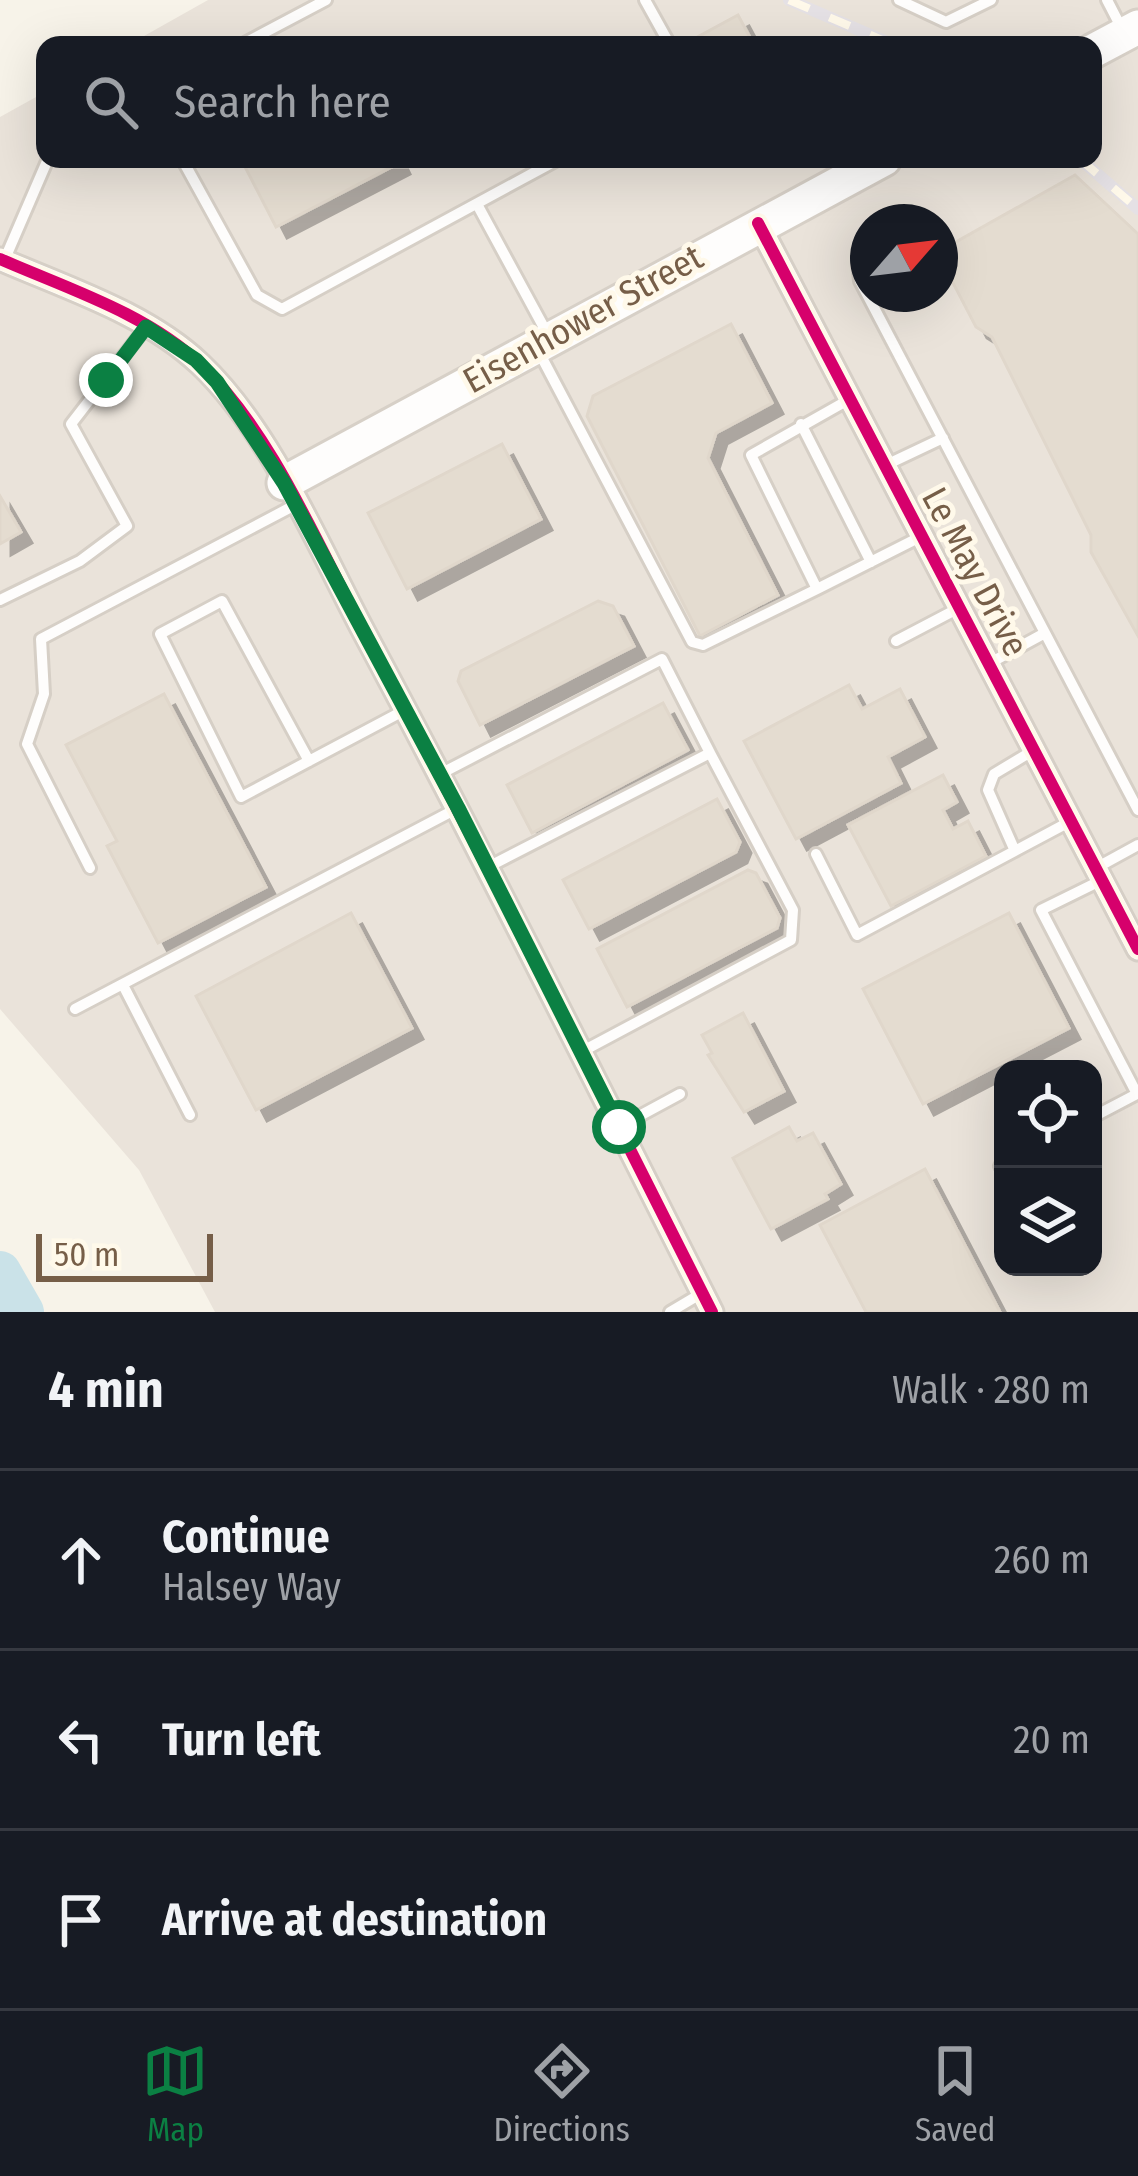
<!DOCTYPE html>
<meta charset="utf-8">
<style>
:root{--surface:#171b24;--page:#20242c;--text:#f1f3f6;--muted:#9ea1a6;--line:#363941;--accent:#0b8043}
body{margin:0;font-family:"Fira Sans Condensed",sans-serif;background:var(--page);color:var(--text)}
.controls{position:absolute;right:36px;bottom:36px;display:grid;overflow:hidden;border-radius:24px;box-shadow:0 12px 48px #0002}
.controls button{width:108px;height:108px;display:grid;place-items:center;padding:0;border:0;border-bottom:3px solid var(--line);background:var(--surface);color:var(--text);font:60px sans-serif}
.compass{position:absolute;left:850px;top:204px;width:108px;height:108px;border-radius:50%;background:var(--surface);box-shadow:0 12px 48px #0002;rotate:62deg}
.scale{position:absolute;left:36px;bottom:30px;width:177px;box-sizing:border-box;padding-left:12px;border:6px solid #765e48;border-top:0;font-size:33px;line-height:42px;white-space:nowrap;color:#765e48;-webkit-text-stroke:9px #fff9ea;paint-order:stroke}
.stop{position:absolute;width:36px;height:36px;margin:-27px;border:9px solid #0b8043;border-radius:50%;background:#fff}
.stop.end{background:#0b8043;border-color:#fff;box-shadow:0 3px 12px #0008}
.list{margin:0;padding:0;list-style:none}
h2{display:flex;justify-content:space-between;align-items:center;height:156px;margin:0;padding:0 48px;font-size:51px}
h2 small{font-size:39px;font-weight:400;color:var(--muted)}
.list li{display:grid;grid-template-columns:78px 1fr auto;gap:36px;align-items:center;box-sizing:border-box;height:180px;padding:0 48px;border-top:3px solid var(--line)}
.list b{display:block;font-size:45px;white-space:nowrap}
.list p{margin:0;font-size:39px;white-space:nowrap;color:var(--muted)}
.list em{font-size:39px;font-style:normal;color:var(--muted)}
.icon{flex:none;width:66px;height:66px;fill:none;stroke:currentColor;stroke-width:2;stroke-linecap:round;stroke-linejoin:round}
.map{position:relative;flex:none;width:1138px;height:1312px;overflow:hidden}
.search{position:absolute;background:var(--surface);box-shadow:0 12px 48px #0002;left:36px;right:36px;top:36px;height:132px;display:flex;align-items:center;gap:30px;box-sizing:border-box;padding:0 42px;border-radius:24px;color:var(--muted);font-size:45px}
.sheet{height:696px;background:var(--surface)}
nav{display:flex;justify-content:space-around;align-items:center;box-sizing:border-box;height:168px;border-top:3px solid var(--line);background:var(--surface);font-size:33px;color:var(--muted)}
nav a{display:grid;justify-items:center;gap:6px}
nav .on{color:var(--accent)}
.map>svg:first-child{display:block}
.industrial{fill:#eae3da;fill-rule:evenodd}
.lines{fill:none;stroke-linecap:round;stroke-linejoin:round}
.river{stroke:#cae2e8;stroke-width:42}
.building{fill:#e4dcd0;stroke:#e0d7cb;stroke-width:3;filter:url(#shadow)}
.lane-casing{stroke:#d6cfc6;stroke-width:16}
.street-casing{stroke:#d6cfc6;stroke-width:27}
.secondary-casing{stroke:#d7d0c7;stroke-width:39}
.lane{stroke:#fefdfc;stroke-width:10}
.street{stroke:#fefdfc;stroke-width:21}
.secondary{stroke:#fefdfc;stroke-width:33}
.rail-casing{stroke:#e5e1e5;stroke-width:12}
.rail{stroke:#fff9ea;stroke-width:8;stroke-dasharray:22;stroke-linecap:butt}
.cycleway-casing{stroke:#fff9ea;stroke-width:20}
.cycleway{stroke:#d6006c;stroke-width:12}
.route{stroke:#0b8043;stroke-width:15}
.labels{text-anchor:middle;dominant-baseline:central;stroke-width:10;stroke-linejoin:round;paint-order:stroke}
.street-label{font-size:36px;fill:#765e48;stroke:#fff9ea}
</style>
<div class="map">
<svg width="1138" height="1312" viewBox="0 0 1138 1312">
<defs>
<filter id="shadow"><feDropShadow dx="11" dy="11" stdDeviation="0" flood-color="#0004"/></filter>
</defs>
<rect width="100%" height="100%" fill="#f7f3e9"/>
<path class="industrial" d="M208,0H1138V1312H215L139,1170L0,1009V117L45,92V159H1093V45H128ZM868,222H940V294H868ZM1003,1069H1093V1267H1003Z"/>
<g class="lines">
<path class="river" d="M0,1272L23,1312"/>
</g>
<path class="building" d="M738,15L754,45H694L692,40Z
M241,159H397L399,163L276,227Z
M1075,175L1138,234V636L1091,552V535L992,337L976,327L940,258V251Z
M731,324L772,403L716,433L708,458L778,595L700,636L587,416L593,396Z
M502,444L541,519L407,589L368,513Z
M0,496L21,532L0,544Z
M598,601L613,606L634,646L480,725L458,681L461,671Z
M849,685L862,709L900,689L925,737L888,757L901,783L796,839L744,741Z
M164,694L266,887L158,943L107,846L117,841L66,745Z
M663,703L688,750L532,833L507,785Z
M943,775L957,802L943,810L953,829L968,821L986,856L891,906L848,825Z
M717,799L740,842L736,852L589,929L563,880Z
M748,870L756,873L780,918L777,928L627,1007L597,949Z
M351,913L412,1028L256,1110L196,996Z
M1009,913L1069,1028L923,1104L863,989Z
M743,1013L784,1091L744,1112L708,1055L712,1053L702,1035Z
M789,1127L797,1141L813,1133L841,1184L825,1194L828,1199L771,1229L733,1158Z
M925,1169L1000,1312H866L820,1225Z"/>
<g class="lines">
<g class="lane-casing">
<path id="lane" d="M645,0L670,45
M899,0L946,22L991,0
M1107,0L1122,29
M241,45L326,0
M182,159L257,295L282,309L559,159
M478,206L548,335
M868,248L858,261L860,281L1138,810
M4,261L48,159
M540,354L692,642L703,645L817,589
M850,399L751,455L817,589L922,536
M801,424L871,562
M886,465L943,438
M0,600L80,561L127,526L71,424L146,327
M896,641L959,608
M990,663L1045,633
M309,761L222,601L160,634L241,797L405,710
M440,774L662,659L710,753L488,867
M1015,851L988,790L994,774L1034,750
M816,854L857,935L1071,821
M90,868L27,744L44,694L41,639L295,505
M1096,868L1138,845
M123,985L190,1115
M75,1009L458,808
M581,1052L791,940L793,910L710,753
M1093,1117L1137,1094L1041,910L1102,880
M619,1127L680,1094
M1000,1166L1003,1164
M670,1312L702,1293"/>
</g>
<g class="street-casing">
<path id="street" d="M758,223L1138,949
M0,259C66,288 146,313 200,364C271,431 319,548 365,634C485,858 597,1085 712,1312"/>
</g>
<g class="secondary-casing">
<path id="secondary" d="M1093,51L1138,27
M284,483L884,159"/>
</g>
<use href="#lane" class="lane"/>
<use href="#street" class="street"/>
<use href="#secondary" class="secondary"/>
<g class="rail-casing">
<path id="rail" d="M789,0L894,45
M1080,159L1138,209"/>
</g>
<use href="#rail" class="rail"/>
<g class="cycleway-casing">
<path id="cycleway" d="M758,223L1138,949
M0,259C66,288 146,313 200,364C271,431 319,548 365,634C485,858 597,1085 712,1312"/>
</g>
<use href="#cycleway" class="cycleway"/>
</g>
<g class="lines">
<path class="route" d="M106,380L146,327L196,360L217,382L284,483L458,808L619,1127"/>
</g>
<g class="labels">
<g class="street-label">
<text transform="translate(583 319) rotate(-29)">Eisenhower Street</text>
<text transform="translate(975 572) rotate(62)">Le May Drive</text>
</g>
</g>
</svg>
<div class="controls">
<button><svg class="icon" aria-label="locate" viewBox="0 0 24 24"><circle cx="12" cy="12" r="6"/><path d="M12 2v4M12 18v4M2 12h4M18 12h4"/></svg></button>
<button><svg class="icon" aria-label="layers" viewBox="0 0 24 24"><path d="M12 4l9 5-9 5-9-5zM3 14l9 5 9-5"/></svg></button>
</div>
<svg class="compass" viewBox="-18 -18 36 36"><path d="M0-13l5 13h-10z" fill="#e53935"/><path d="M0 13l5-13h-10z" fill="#9ea1a6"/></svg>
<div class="scale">50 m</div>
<div class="stop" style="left:619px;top:1127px"></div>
<div class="stop end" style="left:106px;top:380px"></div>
<div class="search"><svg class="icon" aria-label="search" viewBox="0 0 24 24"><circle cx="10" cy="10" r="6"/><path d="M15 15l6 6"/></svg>Search here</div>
</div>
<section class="sheet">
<h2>4 min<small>Walk · 280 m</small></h2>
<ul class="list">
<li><svg class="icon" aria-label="ahead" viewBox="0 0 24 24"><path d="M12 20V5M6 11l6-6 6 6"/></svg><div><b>Continue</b><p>Halsey Way</p></div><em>260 m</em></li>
<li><svg class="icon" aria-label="left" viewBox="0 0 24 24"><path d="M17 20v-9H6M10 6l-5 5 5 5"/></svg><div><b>Turn left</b></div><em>20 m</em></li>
<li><svg class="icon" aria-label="arrive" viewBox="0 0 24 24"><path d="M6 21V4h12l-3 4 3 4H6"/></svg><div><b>Arrive at destination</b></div></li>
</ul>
</section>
<nav>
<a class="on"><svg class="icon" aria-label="map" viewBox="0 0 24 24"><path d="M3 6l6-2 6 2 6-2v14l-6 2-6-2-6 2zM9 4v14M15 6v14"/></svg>Map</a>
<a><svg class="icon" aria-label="directions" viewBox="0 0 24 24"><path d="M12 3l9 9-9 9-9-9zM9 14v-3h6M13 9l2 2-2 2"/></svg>Directions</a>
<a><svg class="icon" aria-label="saved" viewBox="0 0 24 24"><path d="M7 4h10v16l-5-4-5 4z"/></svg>Saved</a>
</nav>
